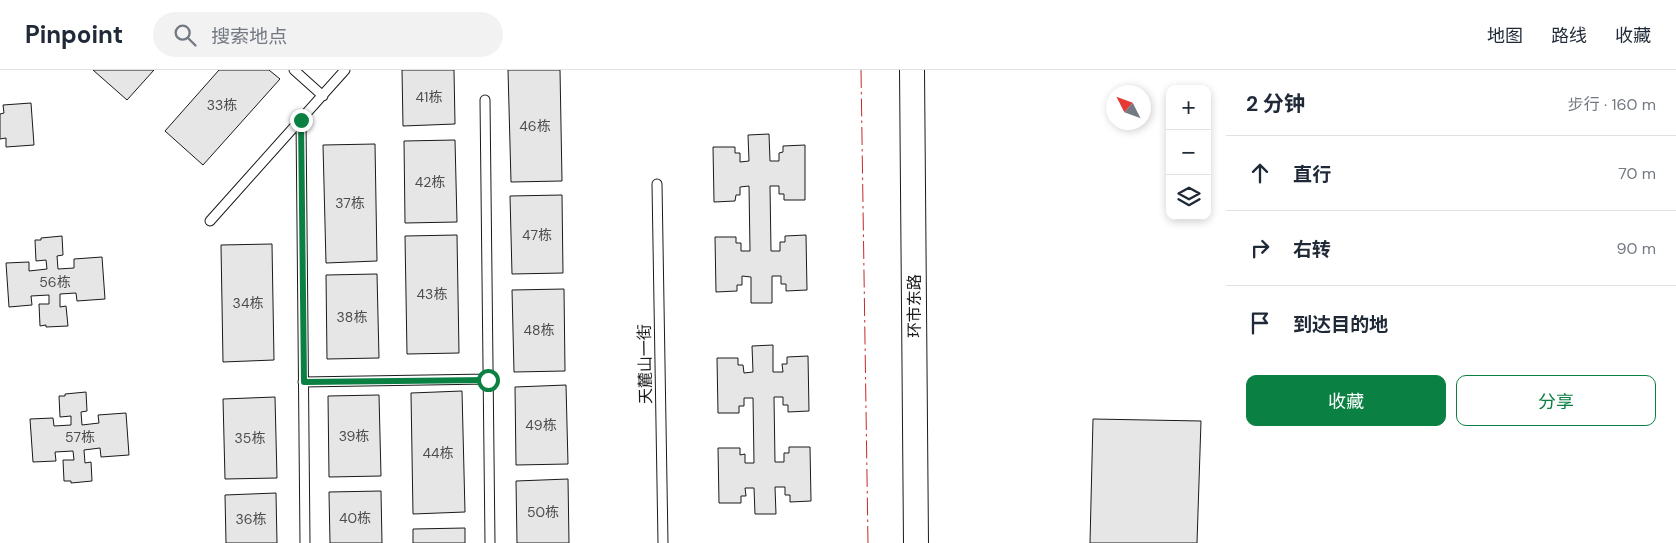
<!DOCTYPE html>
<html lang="zh">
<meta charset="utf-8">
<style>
:root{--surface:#fff;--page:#f2f2f3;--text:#1f2937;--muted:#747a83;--line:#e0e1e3;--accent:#0b8043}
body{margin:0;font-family:"DM Sans","Noto Sans SC",sans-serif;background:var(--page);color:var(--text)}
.controls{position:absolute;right:15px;top:15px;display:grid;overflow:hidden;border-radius:10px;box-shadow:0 2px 8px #0003}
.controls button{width:45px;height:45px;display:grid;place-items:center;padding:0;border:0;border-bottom:1px solid var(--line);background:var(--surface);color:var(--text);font:25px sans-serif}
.compass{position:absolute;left:1106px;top:15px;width:45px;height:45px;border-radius:50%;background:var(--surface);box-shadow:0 2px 8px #0003;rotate:312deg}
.stop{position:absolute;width:15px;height:15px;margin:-11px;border:4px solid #0b8043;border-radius:50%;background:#fff}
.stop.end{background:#0b8043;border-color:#fff;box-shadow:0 1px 5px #0008}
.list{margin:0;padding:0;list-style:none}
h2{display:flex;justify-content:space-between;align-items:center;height:65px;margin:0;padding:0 20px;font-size:21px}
h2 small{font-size:16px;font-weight:400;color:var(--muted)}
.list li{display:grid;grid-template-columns:32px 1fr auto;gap:15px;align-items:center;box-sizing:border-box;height:75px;padding:0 20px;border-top:1px solid var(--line)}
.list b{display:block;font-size:19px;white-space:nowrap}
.list em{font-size:16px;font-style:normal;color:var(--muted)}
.actions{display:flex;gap:10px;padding:15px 20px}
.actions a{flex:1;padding:11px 0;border:1px solid var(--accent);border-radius:10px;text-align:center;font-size:18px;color:var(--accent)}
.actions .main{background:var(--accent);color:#fff}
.icon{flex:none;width:28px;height:28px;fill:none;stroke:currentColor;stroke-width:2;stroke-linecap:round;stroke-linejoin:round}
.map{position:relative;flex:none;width:1226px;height:473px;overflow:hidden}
header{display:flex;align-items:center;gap:30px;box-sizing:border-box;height:70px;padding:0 25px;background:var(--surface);border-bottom:1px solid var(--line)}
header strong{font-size:24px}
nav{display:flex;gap:28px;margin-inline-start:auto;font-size:18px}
.search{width:350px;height:45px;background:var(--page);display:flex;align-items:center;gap:12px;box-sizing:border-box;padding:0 18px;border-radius:28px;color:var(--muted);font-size:19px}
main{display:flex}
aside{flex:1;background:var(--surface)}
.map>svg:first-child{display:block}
.building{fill:#e6e6e6;stroke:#1a1a1a}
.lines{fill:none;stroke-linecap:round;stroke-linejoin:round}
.lane-casing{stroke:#1a1a1a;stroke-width:11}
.secondary-casing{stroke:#1a1a1a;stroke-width:26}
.lane{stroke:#fff;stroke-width:9}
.secondary{stroke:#fff;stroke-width:24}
.power{stroke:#c62828;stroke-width:1;stroke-dasharray:18 4 2.5 4;stroke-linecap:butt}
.route{stroke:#0b8043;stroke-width:6}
.labels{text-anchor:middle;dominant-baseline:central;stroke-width:4;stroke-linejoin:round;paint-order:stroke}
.number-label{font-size:14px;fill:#4d4d4d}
.street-label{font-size:16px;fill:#1a1a1a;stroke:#fff}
</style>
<header>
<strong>Pinpoint</strong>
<div class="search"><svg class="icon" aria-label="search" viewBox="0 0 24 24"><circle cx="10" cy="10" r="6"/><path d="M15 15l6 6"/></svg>搜索地点</div>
<nav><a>地图</a><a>路线</a><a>收藏</a></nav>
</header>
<main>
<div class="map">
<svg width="1226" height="473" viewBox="0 0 1226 473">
<rect width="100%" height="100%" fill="#fff"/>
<path class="building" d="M93,0H154L127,30Z
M219,0H269L280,9L203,95L165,61Z
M402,0H454L455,54L403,56Z
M508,0H560L562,111L511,112Z
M31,33L34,75L6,77V68L0,69V44L4,43L3,35Z
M769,64L770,91H779V83L783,82V76L805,75V130H784V124H779V116H770L771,181H780V172H785V166L806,165L807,220L786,221V214H781V206H772V233H751V207L742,206V215H737V221L716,222L715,167H736V173H741V181H750L749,116L740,117V125H736L735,131L714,132L713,77H735V83H740V92L749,91L748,65Z
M455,70L457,152L405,153L404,71Z
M375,74L377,191L326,193L323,75Z
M562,125L563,203L512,204L510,126Z
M457,165L459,283L407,284L405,166Z
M62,166L63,185L57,186L58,199L74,198V189L102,187L105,229L77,231L76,223L60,224V237L66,236L68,256L46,257V255L40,256L39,234H49V225L31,226L32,235L9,237L6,193L29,192V201L47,199L46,190L36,191L35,170H41V168Z
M272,174L274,290L223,292L221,175Z
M377,204L379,288L327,289L326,205Z
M564,219L565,301L514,302L512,220Z
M773,275V302H783L782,294H787V287L808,286L809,341L788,342V335H783V327H774L775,392H784V383H789V377H810L811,431L790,432V425H785V417H775L776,444H755L754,418H745L746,426H741V433H719L718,378H740V385L745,384V393H754L753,328H744V336H739V343H718L717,288H738V295H743L744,303L753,302L752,276Z
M566,315L568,394L516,395L515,317Z
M462,321L465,442L413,444L411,323Z
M86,322L87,341L81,342L82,355L99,353L98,345L126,343L129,385L101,387L100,378L84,380L85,393L91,392L92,411L71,413V411H64L63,390H74L73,381L55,382L56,391L33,392L30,349L53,348L54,356L71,355V346L60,347L59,326H65V324Z
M379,325L381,406L329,407L328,326Z
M275,327L277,408L225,409L223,329Z
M1093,349L1201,351L1197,473H1090Z
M568,409L569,473H517L516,411Z
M381,421L382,473H330L329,422Z
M276,423L277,473H226L225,425Z
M465,458V473H413V459Z"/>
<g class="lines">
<g class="lane-casing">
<path id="lane" d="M294,0L323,26
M485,30L490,473
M301,50L305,473
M657,114L663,473
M210,151L345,0
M303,312L488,309"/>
</g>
<g class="secondary-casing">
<path id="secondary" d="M912,0L916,473"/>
</g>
<use href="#lane" class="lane"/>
<use href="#secondary" class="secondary"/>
<path class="power" d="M861,0L868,473"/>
</g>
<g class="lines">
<path class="route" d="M301,50L304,312L488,310"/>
</g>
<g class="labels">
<g class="number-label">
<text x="429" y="27">41栋</text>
<text x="222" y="35">33栋</text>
<text x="535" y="56">46栋</text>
<text x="430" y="112">42栋</text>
<text x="350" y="133">37栋</text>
<text x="537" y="165">47栋</text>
<text x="55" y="212">56栋</text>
<text x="432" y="224">43栋</text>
<text x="248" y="233">34栋</text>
<text x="352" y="247">38栋</text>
<text x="539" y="260">48栋</text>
<text x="541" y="355">49栋</text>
<text x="354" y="366">39栋</text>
<text x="80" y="367">57栋</text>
<text x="250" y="368">35栋</text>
<text x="438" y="383">44栋</text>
<text x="543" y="442">50栋</text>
<text x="355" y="448">40栋</text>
<text x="251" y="449">36栋</text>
</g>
<g class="street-label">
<text transform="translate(914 236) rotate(-90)">环市东路</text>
<text transform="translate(645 294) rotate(-91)">天麓山一街</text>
</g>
</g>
</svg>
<div class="controls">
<button>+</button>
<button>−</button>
<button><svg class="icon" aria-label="layers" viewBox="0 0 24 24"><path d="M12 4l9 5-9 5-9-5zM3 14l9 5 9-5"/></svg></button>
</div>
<svg class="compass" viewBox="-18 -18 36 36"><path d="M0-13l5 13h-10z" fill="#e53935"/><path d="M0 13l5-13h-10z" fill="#747a83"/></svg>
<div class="stop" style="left:488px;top:310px"></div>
<div class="stop end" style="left:301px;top:50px"></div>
</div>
<aside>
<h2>2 分钟<small>步行 · 160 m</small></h2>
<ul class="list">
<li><svg class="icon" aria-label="ahead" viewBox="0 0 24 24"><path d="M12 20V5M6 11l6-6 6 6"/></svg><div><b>直行</b></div><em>70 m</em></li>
<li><svg class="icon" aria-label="right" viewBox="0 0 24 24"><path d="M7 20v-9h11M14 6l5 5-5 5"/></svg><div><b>右转</b></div><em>90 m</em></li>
<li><svg class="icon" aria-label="arrive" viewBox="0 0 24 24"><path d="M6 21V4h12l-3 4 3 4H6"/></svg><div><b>到达目的地</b></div></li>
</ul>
<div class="actions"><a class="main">收藏</a><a>分享</a></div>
</aside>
</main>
